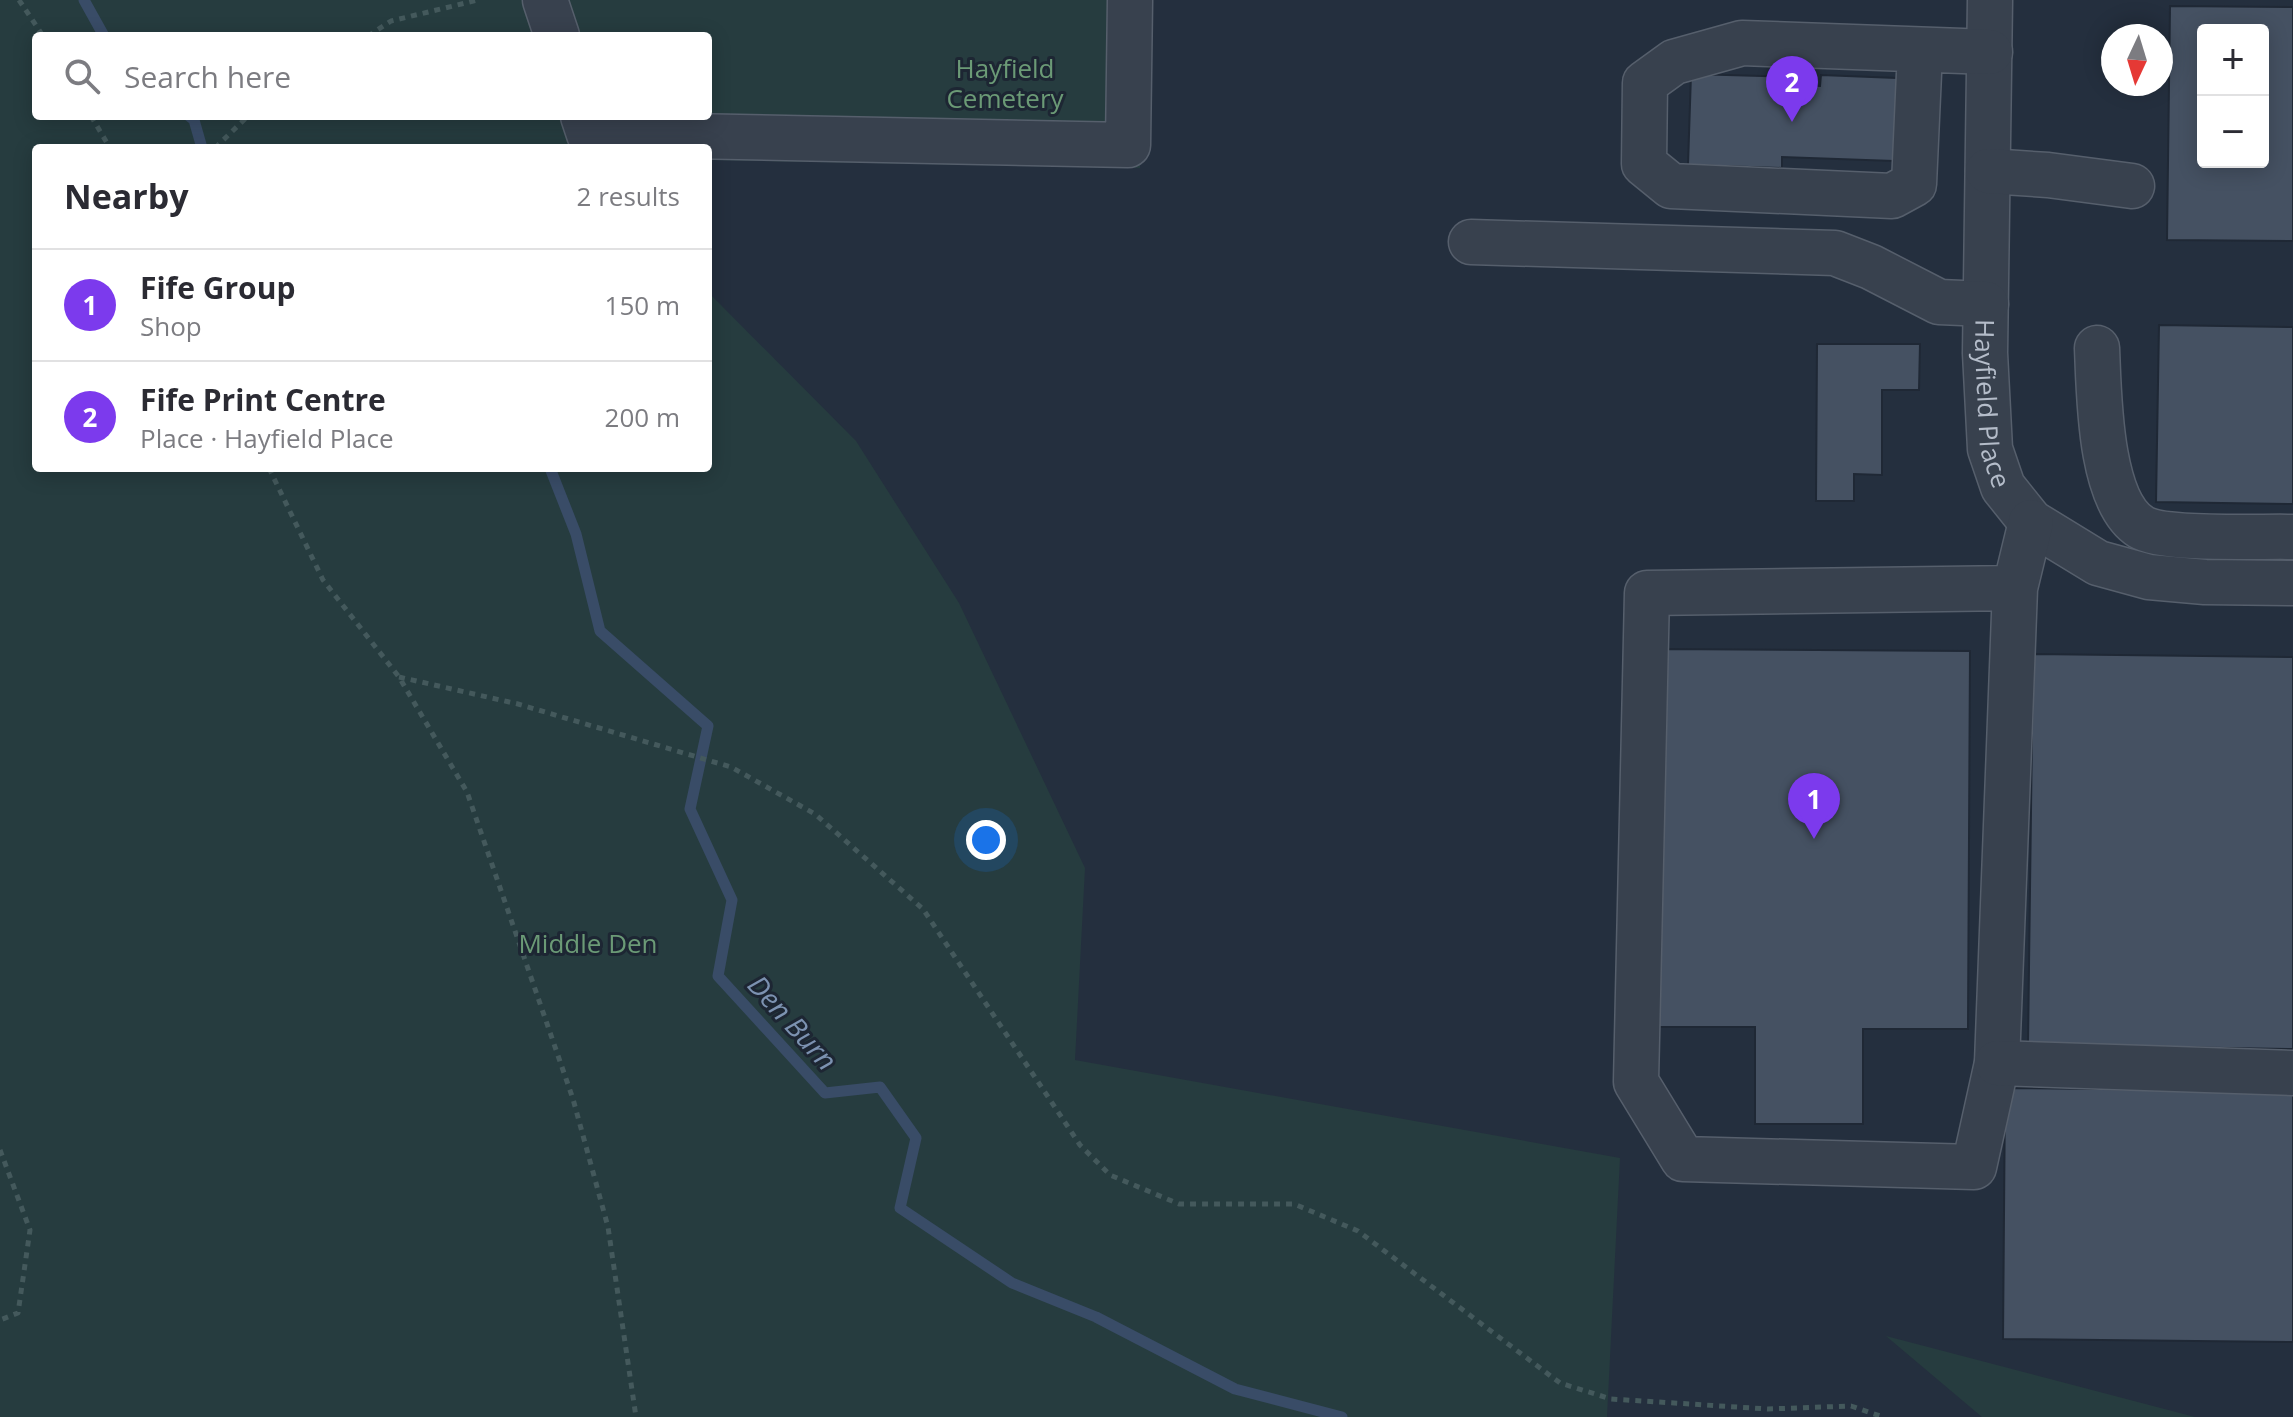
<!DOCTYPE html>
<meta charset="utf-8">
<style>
:root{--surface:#fff;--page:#f2f2f3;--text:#2b2b33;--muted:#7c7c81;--line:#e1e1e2;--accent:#7c3aed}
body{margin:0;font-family:"Open Sans",sans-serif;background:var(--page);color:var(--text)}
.controls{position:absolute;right:24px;top:24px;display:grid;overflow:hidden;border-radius:8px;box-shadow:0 4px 20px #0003}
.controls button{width:72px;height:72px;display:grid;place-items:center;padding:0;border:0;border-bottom:2px solid var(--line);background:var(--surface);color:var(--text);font:40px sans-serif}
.compass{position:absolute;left:2101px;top:24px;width:72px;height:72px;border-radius:50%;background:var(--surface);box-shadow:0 4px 20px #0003;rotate:184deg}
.you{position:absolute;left:986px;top:840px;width:28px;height:28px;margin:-20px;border:6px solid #fff;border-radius:50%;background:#1a73e8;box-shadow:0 0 0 12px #1a73e833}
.badge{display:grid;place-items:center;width:52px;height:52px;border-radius:50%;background:var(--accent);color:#fff;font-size:26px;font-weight:700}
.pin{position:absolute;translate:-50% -66px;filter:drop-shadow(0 2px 4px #0008)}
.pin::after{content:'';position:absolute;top:42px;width:28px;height:24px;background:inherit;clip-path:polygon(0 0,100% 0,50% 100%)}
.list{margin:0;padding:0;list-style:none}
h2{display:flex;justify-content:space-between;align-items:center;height:104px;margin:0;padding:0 32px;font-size:34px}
h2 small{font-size:26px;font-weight:400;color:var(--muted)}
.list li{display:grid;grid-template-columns:52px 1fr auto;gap:24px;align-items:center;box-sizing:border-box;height:112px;padding:0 32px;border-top:2px solid var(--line)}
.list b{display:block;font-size:30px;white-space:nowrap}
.list p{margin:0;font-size:26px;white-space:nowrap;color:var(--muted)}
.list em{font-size:26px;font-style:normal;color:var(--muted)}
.icon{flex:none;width:44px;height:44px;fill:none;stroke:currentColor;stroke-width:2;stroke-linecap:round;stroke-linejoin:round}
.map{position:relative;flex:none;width:2293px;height:1417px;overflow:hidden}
.search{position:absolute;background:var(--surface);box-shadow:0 4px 20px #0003;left:32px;top:32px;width:680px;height:88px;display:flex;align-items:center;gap:20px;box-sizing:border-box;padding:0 28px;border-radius:8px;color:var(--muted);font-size:30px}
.panel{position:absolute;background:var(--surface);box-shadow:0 4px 20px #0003;left:32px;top:144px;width:680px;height:328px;border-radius:8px}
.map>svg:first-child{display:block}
.green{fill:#263c3f;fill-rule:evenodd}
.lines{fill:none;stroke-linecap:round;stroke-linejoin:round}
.stream{stroke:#394c67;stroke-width:11}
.building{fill:#455162;stroke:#1f2835;stroke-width:2;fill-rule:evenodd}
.minor-casing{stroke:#565f6c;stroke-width:47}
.path{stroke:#44595c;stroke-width:5;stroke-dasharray:6 6;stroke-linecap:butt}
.minor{stroke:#38414e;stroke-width:44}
.labels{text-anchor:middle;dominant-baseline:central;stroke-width:6;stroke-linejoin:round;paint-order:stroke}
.park-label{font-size:26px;fill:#6b9a76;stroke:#1d2633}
.street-label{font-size:26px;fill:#b4bcc9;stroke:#1d2633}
.water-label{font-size:28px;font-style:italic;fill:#7c92b1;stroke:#1d2633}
</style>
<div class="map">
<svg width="2293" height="1417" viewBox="0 0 2293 1417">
<rect width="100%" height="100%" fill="#242f3e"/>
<path class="green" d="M0,0H1145L1140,168L708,160V148H36V468H708V292L856,441L959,603L1085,868L1075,1060L1620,1158L1607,1417H0ZM36,36H708V116H36Z
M1886,1336L2195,1417H1982Z"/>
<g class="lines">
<path class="stream" d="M84,0L104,36
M189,116L194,120L202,148
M550,468L576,534L600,631L708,726L690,809L732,900L718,976L825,1093L880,1087L916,1138L900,1208L1012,1283L1096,1317L1235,1389L1342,1417"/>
</g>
<path class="building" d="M2170,6L2293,7V241L2167,240ZM2203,30H2263V162H2203Z
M1691,74L1797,77L1796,85L1820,86L1821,75L1897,78L1894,161L1782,157V168L1688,165Z
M2159,325L2293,327V504L2156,502Z
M1817,344H1920L1919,390H1882V475L1854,474V501H1816Z
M1661,649L1970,651L1968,1029H1863V1124H1755V1027H1659Z
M2033,654L2293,657V1049L2028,1045Z
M2005,1088L2293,1091V1342L2003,1339Z"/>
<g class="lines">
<g class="minor-casing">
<g id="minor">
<path d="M545,0L557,36"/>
<path id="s1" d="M1990,0L1985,353L1990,449L2003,487L2031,522L2098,563L2149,577L2205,582L2293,583"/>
<path d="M1920,51L1914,184L1892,196L1671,186L1644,164L1645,83L1674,62L1742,43L1990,52"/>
<path d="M583,116L589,134L1128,145L1130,0"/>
<path d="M1988,171L2048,175L2132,186"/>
<path d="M1471,242L1835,253L1871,267L1939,302L1986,304"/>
<path d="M2097,348C2099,393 2099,501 2141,527C2164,541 2262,536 2293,537"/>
<path d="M2015,588L1647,593L1636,1082L1683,1159L1974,1167L1997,1063L2015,588L2031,522"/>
<path d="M1997,1063L2293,1073"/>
</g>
</g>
<path class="path" d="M19,0L43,36
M368,36L391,21L478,0
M91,116L110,148
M215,148L248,116
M269,468L323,580L399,677L467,792L573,1099L608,1227L636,1417
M399,677L518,704L731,767L815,814L923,909L1080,1145L1110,1175L1179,1204H1294L1358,1231L1560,1383L1611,1399L1768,1409L1851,1406L1883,1417
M0,1150L30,1230L18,1313L0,1320"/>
<use href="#minor" class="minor"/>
</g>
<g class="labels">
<g class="park-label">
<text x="1005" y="68">Hayfield<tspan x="1005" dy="30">Cemetery</tspan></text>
<text x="588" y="943">Middle Den</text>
</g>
<g class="street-label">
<text stroke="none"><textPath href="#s1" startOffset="404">Hayfield Place</textPath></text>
</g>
<g class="water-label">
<text transform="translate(793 1022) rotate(48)">Den Burn</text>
</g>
</g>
</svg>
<div class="controls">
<button>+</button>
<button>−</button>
</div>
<svg class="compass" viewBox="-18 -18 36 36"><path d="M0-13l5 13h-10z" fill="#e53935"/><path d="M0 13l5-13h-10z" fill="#7c7c81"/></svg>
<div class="you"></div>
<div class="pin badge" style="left:1814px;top:839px">1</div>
<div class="pin badge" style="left:1792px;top:122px">2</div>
<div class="search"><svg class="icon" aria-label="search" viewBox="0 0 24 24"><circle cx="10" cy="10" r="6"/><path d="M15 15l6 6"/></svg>Search here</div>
<section class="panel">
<h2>Nearby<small>2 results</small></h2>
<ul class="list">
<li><span class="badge">1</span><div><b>Fife Group</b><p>Shop</p></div><em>150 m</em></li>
<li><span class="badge">2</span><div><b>Fife Print Centre</b><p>Place · Hayfield Place</p></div><em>200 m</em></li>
</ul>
</section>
</div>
